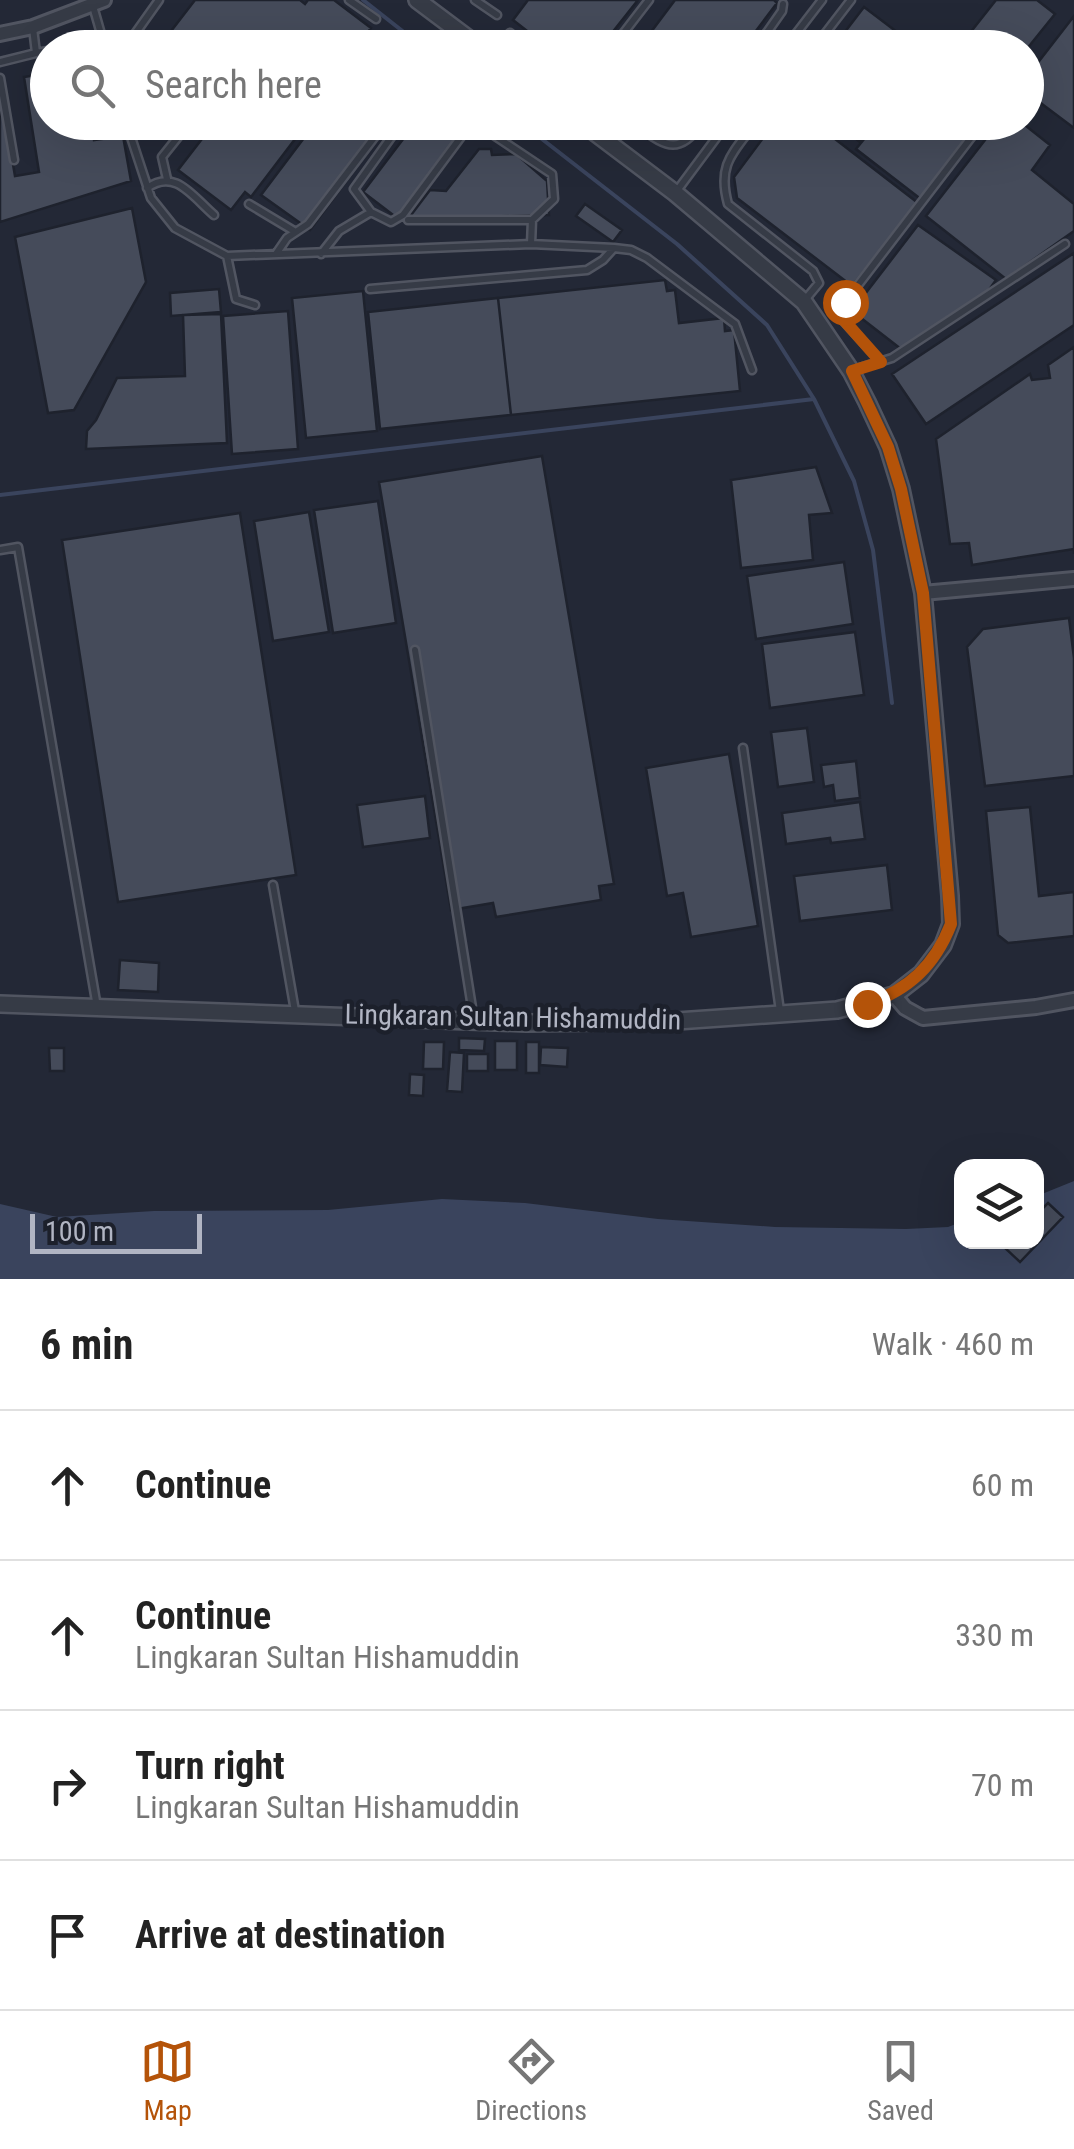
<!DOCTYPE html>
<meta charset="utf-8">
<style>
:root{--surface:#fff;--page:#f6f6f6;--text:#222;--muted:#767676;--line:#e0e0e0;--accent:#b45309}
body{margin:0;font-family:"Roboto Condensed",sans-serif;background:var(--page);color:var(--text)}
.controls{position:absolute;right:30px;bottom:30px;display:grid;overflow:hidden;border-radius:20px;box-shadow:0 10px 40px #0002}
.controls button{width:90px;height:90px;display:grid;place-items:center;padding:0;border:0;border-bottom:2px solid var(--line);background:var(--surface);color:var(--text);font:50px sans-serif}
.scale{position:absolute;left:30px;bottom:25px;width:172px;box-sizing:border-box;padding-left:10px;border:5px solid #b1b5c3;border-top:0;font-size:28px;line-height:35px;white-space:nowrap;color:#b1b5c3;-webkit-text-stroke:8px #1c202b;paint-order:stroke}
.stop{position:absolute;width:30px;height:30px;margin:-22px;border:8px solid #b45309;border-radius:50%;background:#fff}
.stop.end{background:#b45309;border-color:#fff;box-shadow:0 2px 10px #0008}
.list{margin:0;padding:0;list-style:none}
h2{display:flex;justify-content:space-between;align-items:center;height:130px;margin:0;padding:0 40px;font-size:42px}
h2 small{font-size:32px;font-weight:400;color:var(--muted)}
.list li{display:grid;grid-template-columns:65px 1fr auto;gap:30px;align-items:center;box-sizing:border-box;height:150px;padding:0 40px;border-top:2px solid var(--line)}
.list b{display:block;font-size:38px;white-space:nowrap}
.list p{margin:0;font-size:32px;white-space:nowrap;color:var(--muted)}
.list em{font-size:32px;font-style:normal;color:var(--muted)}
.icon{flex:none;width:55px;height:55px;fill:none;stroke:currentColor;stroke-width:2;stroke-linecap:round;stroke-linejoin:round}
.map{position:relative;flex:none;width:1074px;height:1279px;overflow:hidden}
.search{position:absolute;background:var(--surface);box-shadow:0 10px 40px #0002;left:30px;right:30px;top:30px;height:110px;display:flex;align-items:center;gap:25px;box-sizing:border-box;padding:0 35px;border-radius:55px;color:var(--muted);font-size:38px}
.sheet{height:730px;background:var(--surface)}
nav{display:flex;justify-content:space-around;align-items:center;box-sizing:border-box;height:140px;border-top:2px solid var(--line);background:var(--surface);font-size:28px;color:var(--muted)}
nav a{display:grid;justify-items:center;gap:5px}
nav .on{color:var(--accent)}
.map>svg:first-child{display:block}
.water{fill:#3a445d}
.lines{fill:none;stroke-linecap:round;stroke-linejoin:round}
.stream{stroke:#3a445d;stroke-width:4}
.building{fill:#454b5a;stroke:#1e222d;stroke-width:2.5}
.service-casing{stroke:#515561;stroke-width:11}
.minor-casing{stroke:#515561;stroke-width:18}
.tertiary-casing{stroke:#515561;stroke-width:20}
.service{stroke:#363b46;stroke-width:6}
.minor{stroke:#363b46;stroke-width:12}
.tertiary{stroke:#363b46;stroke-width:15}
.route{stroke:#b45309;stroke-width:12}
.labels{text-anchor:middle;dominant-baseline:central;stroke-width:9;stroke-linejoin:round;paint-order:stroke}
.street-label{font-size:28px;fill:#b1b5c3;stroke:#1c202b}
</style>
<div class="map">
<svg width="1074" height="1279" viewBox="0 0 1074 1279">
<rect width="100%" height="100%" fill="#232836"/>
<path class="water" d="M1074,1181V1279H0V1204L57,1217L154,1211L328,1210L442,1199L525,1203L658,1219L775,1227L906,1229L948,1227L961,1222L962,1242H1036L1037,1196Z"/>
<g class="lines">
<path class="stream" d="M363,0L424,48
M520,122L677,244L767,325L814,399L854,481L873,550L892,703
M0,495L814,399"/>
</g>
<path class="building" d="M195,0H300L305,4L308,0H334L371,28L361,41L367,45L365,48H158Z
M528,0H638L600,48H549L513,20Z
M675,0H774L777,3L743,48H639Z
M996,0H1037L1055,14L1026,50L968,48L962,43Z
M864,7L918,48H820L833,31L841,37Z
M1074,16V128L1026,92V78Z
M48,73V122H91L94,140L123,136L131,181L0,222V88L15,176L39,172L24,77Z
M215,122H308L251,197L245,192L231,210L178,170Z
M316,122H390L310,230L261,195Z
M416,122H462L471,129L401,221L363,192Z
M662,122H697L684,139Z
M775,122H813L918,203L852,286L737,198L734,177Z
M834,122H875L860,142Z
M878,122H983L922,200L856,149Z
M999,122H1021L1050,145L1032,170L1074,204V231L1006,279L926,216Z
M479,149H491L492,155L516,154L547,181L549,215L408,219L430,190L446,191Z
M585,204L622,230L613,242L576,216Z
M132,208L146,282L74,410L48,413L15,237Z
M918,225L996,280L986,294L901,349L852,311Z
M1074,253V325L926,424L892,374Z
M665,280L667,291L675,290L679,323L724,318L725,331L734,330L740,391L511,415L498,298Z
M219,289L221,312L171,316L170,293Z
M363,291L377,431L306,438L292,298Z
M498,298L511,415L380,429L368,312Z
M288,311L298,449L232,454L223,316Z
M221,314L227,443L86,449L87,431L96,420L117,378L185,376L183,315Z
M1074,347V554V549L972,565L969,543L950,544L936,439L1030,374L1032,380L1050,378L1048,365Z
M542,456L614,884L599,886L601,900L496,917L493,903L451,910L379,482Z
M816,467L832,513L809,515L813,560L741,568L731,480Z
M378,501L396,623L333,633L314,510Z
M309,512L329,632L273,641L254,521Z
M240,513L296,875L118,902L62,540Z
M844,562L853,624L756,639L747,576Z
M1069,618L1074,658V776L985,786L967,647L983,629Z
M855,632L864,695L770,708L762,644Z
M807,728L814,782L778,787L771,732Z
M729,754L758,926L691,937L683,893L667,896L646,768Z
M856,761L860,798L835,801L833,785L824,787L821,765Z
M425,796L430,838L363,847L357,805Z
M860,802L865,839L831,843L830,838L786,844L782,813Z
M1030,807L1039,896L1074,892V936L1008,943L998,935L986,811Z
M887,865L892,910L800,921L794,876Z
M120,960L159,963L158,992L118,990Z
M459,1038L485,1039L484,1051L459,1050Z
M495,1041H517V1070H495Z
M424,1042H444L443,1069H423Z
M526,1042H539V1073H526Z
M541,1047L568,1048L567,1067L540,1065Z
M49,1048H64V1071H50Z
M450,1052L464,1053L462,1092L447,1091Z
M467,1054H488V1071H467Z
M410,1074L424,1075L423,1096L409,1095Z
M1048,1203L1063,1217L1020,1262L1005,1248L1011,1242H1036V1215Z"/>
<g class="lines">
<g class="service-casing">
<path id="service" d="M349,0L376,19
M475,0L497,15
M93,6L105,48
M510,33L529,48
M380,39L391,48
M132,48V38L159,0
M612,48L649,0
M756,48L782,11L783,4
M785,48L822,0
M814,48L851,0
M36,53L48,51
M0,62L36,53L33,28
M0,78L14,160
M92,122L94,130
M126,122L151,198L175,228L227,256L531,244L614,248L631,250L647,258L735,324L752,370
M402,122L354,189L371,212L391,222L403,215L472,122
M631,122C663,143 676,160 703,122
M756,122C733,153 717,164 728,204L813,271L819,283L804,301
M489,132L552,174L554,199L532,220
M167,179L162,157L190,122
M147,188C175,168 192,196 214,215
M676,192L728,122
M249,204L294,231
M408,220H532L531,244
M276,254L287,238L308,224L386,122
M321,254L339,231L371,212
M227,256L236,299L255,305
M370,289L587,270L603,260L613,249
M881,362L841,318L845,302L983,122
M853,370L892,358L1065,244
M0,550L18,547L97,1007
M415,650L474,1020
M743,748L780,1011
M273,885L295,1011"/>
</g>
<g class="minor-casing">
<path id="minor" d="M0,34L33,27L104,0
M923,593L1074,579
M894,995L905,1008L923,1018L1036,1007L1074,1000"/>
</g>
<g class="tertiary-casing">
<path id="tertiary" d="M417,0L481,48
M0,1004L526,1023L677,1021L837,1010L894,995L921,974L943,945L951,924L950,896L923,593L901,489L888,447L867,402L851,371L804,302L675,193L581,122"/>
</g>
<use href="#service" class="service"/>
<use href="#minor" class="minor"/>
<use href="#tertiary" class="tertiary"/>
</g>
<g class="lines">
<path class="route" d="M845,302L842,318L881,362L852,371L888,447L901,489L923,593L951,924C935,965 909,990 867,1004"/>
</g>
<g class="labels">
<g class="street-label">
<text transform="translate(513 1017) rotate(1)">Lingkaran Sultan Hishamuddin</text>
</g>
</g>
</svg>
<div class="controls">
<button><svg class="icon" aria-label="layers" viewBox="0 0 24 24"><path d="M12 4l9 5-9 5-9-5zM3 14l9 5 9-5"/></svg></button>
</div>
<div class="scale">100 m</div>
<div class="stop" style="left:845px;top:302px"></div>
<div class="stop end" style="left:867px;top:1004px"></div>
<div class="search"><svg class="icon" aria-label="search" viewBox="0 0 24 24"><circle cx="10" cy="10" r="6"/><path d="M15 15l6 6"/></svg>Search here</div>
</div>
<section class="sheet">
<h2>6 min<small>Walk · 460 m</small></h2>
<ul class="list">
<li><svg class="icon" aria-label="ahead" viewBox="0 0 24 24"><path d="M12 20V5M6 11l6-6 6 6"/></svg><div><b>Continue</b></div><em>60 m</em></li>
<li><svg class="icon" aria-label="ahead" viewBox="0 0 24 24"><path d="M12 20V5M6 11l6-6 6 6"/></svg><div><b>Continue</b><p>Lingkaran Sultan Hishamuddin</p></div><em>330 m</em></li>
<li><svg class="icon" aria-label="right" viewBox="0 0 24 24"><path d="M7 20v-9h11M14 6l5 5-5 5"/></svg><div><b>Turn right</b><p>Lingkaran Sultan Hishamuddin</p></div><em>70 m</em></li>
<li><svg class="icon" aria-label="arrive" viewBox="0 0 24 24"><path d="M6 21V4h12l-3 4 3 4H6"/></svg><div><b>Arrive at destination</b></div></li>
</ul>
</section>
<nav>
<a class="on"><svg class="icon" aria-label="map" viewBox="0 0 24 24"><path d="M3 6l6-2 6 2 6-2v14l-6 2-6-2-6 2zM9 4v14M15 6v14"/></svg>Map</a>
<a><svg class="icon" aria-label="directions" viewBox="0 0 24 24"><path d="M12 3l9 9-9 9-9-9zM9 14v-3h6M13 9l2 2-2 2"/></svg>Directions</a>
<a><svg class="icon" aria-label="saved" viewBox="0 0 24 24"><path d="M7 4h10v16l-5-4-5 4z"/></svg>Saved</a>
</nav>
